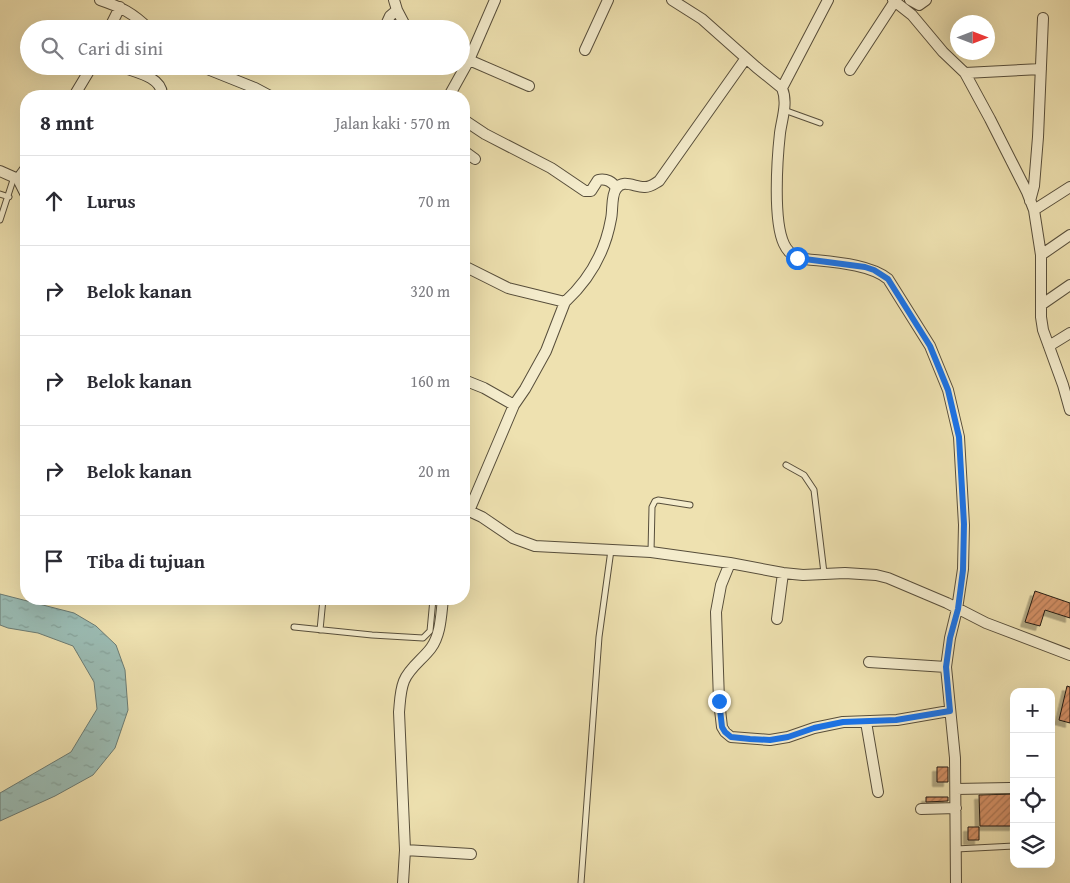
<!DOCTYPE html>
<html lang="id">
<meta charset="utf-8">
<style>
:root{--surface:#fff;--page:#f2f2f3;--text:#2b2b33;--muted:#7c7c81;--line:#e1e1e2}
body{margin:0;font-family:"Gentium Book Plus",serif;background:var(--page);color:var(--text)}
.controls{position:absolute;right:15px;bottom:15px;display:grid;overflow:hidden;border-radius:10px;box-shadow:0 5px 20px #0002}
.controls button{width:45px;height:45px;display:grid;place-items:center;padding:0;border:0;border-bottom:1px solid var(--line);background:var(--surface);color:var(--text);font:25px sans-serif}
.compass{position:absolute;left:950px;top:15px;width:45px;height:45px;border-radius:50%;background:var(--surface);box-shadow:0 5px 20px #0002;rotate:90deg}
.stop{position:absolute;width:15px;height:15px;margin:-11px;border:4px solid #1a73e8;border-radius:50%;background:#fff}
.stop.end{background:#1a73e8;border-color:#fff;box-shadow:0 1px 5px #0008}
.list{margin:0;padding:0;list-style:none}
h2{display:flex;justify-content:space-between;align-items:center;height:65px;margin:0;padding:0 20px;font-size:21px}
h2 small{font-size:16px;font-weight:400;color:var(--muted)}
.list li{display:grid;grid-template-columns:32px 1fr auto;gap:15px;align-items:center;box-sizing:border-box;height:90px;padding:0 20px;border-top:1px solid var(--line)}
.list b{display:block;font-size:19px;white-space:nowrap}
.list em{font-size:16px;font-style:normal;color:var(--muted)}
.icon{flex:none;width:28px;height:28px;fill:none;stroke:currentColor;stroke-width:2;stroke-linecap:round;stroke-linejoin:round}
.map{position:relative;flex:none;width:1070px;height:883px;overflow:hidden}
.search{position:absolute;background:var(--surface);box-shadow:0 5px 20px #0002;left:20px;top:20px;width:450px;height:55px;display:flex;align-items:center;gap:12px;box-sizing:border-box;padding:0 18px;border-radius:28px;color:var(--muted);font-size:19px}
.panel{position:absolute;background:var(--surface);box-shadow:0 5px 20px #0002;left:20px;top:90px;width:450px;height:515px;border-radius:20px}
.map>svg:first-child{display:block}
.water{fill:url(#water-ripples);stroke:#6c7c74}
.building{fill:url(#building-hatch);stroke:#251d14;filter:url(#shadow)}
.lines{fill:none;stroke-linecap:round;stroke-linejoin:round}
.service-casing{stroke:#574e3b;stroke-width:7}
.minor-casing{stroke:#574e3b;stroke-width:12}
.service{stroke:#f4eccc;stroke-width:5}
.minor{stroke:#f4eccc;stroke-width:10}
.route{stroke:#1a73e8;stroke-width:6}
</style>
<div class="map">
<svg width="1070" height="883" viewBox="0 0 1070 883">
<defs>
<pattern id="water-ripples" width="26" height="14" patternUnits="userSpaceOnUse" patternTransform="scale(1.25)"><rect width="26" height="14" fill="#9bbcb4"/><path d="M2 4q2-2 4 0t4 0M15 11q2-2 4 0t4 0" fill="none" stroke="#85a19a"/></pattern>
<pattern id="building-hatch" width="6" height="6" patternUnits="userSpaceOnUse" patternTransform="scale(1.25)"><rect width="6" height="6" fill="#d39066"/><path d="M-1 1l2-2M0 6l6-6M5 7l2-2" fill="none" stroke="#ab7553"/></pattern>
<filter id="shadow"><feDropShadow dx="-4.5" dy="4.5" stdDeviation="0" flood-color="#0004"/></filter>
</defs>
<rect width="100%" height="100%" fill="#eee1b0"/>
<filter id="stains"><feTurbulence type="fractalNoise" baseFrequency=".004" numOctaves="4"/><feColorMatrix values="0 0 0 0 .2 0 0 0 0 .09 0 0 0 0 .02 0 0 0 .5 -.17"/></filter>
<radialGradient id="worn" r=".72"><stop offset=".6" stop-color="#630" stop-opacity="0"/><stop offset="1" stop-color="#630" stop-opacity=".3"/></radialGradient>
<path class="water" d="M0,594L74,613L96,626L116,645L125,670L128,710L115,748L93,775L55,796L0,821V793L71,752L97,709L94,682L73,646L38,633L8,628L0,625Z"/>
<path class="building" d="M1035,591L1070,603V618L1045,610L1040,626L1025,622Z
M1067,686L1070,687V723L1059,720Z
M937,767H948V782H937Z
M1014,794V826H980L979,795Z
M926,797H948V801L926,802Z
M968,827H979V840H968Z"/>
<g class="lines">
<g class="service-casing">
<path id="service" d="M784,110L820,123
M0,194L9,197
M0,220L14,177
M786,465L804,475L814,490L824,573
M651,552L652,507L655,501L658,500L690,505
M294,627L372,635L423,638L430,631L433,599
M320,630L323,599
M956,849L1014,846
M581,883L599,637L611,550"/>
</g>
<g class="minor-casing">
<path id="minor" d="M100,0C121,7 133,13 149,29
M394,0L397,10L407,29
M672,0L702,19L756,67L782,88
M828,0L782,88C788,103 782,118 780,133C777,160 773,221 784,244C787,251 791,254 797,258C824,262 867,262 888,279L930,346L948,390L959,437L964,525L963,569L957,609L950,638L946,667L955,758L956,883
M893,0L912,15L943,52L965,73L990,119L1027,192L1034,210L1041,255V317L1043,330L1063,385L1070,410
M910,0L919,5L926,0
M109,29L120,7
M384,29L390,16L397,10
M585,50L608,0
M461,59L469,60L529,86
M119,66C134,72 161,76 162,94
M200,66L255,88L270,96
M850,70L895,1
M965,73L1041,69
M74,96L92,66
M249,96L255,88
M449,96L469,60L495,0
M464,120L485,134L551,168L585,191H591L598,180C606,178 613,182 616,188
M464,151L475,159
M0,171L18,179L26,195
M18,179L26,168
M1030,201L1034,186L1038,137L1043,18
M1034,210L1070,187
M1041,255L1070,235
M464,266L508,288L565,302C590,279 605,253 611,219C613,211 611,196 616,189C623,178 636,188 645,187C651,187 654,184 659,181L746,58
M1041,305L1070,285
M1049,346L1070,333
M464,380L484,388L514,405
M469,511L514,405L525,389L546,351L565,302
M464,515L469,511L482,517L513,538L535,546L651,552L730,563L783,573L803,575L845,573L876,575L888,578L947,603L986,623L1070,655
M730,563L721,585L716,612L719,701L722,727L725,732L731,737L770,740L788,737L814,728L843,722L897,720L949,711
M777,619L783,573
M869,662L946,667
M866,722L878,792
M956,789L1010,788
M921,809L956,808
M405,850L471,854
M403,883L405,850L399,712C400,702 400,691 404,681C409,668 423,659 431,648C441,634 441,615 443,599"/>
</g>
<use href="#service" class="service"/>
<use href="#minor" class="minor"/>
</g>
<g class="lines">
<path class="route" d="M719,701L722,727L725,732L731,737L750,739L770,740L788,737L814,728L843,722L896,720L950,711L946,667L950,638L958,609L963,570L964,524L959,437L948,390L930,346L888,279L874,270L865,267L797,258"/>
</g>
<rect width="100%" height="100%" filter="url(#stains)"/>
<rect width="100%" height="100%" fill="url(#worn)"/>
</svg>
<div class="controls">
<button>+</button>
<button>−</button>
<button><svg class="icon" aria-label="locate" viewBox="0 0 24 24"><circle cx="12" cy="12" r="6"/><path d="M12 2v4M12 18v4M2 12h4M18 12h4"/></svg></button>
<button><svg class="icon" aria-label="layers" viewBox="0 0 24 24"><path d="M12 4l9 5-9 5-9-5zM3 14l9 5 9-5"/></svg></button>
</div>
<svg class="compass" viewBox="-18 -18 36 36"><path d="M0-13l5 13h-10z" fill="#e53935"/><path d="M0 13l5-13h-10z" fill="#7c7c81"/></svg>
<div class="stop" style="left:797px;top:258px"></div>
<div class="stop end" style="left:719px;top:701px"></div>
<div class="search"><svg class="icon" aria-label="search" viewBox="0 0 24 24"><circle cx="10" cy="10" r="6"/><path d="M15 15l6 6"/></svg>Cari di sini</div>
<section class="panel">
<h2>8 mnt<small>Jalan kaki · 570 m</small></h2>
<ul class="list">
<li><svg class="icon" aria-label="ahead" viewBox="0 0 24 24"><path d="M12 20V5M6 11l6-6 6 6"/></svg><div><b>Lurus</b></div><em>70 m</em></li>
<li><svg class="icon" aria-label="right" viewBox="0 0 24 24"><path d="M7 20v-9h11M14 6l5 5-5 5"/></svg><div><b>Belok kanan</b></div><em>320 m</em></li>
<li><svg class="icon" aria-label="right" viewBox="0 0 24 24"><path d="M7 20v-9h11M14 6l5 5-5 5"/></svg><div><b>Belok kanan</b></div><em>160 m</em></li>
<li><svg class="icon" aria-label="right" viewBox="0 0 24 24"><path d="M7 20v-9h11M14 6l5 5-5 5"/></svg><div><b>Belok kanan</b></div><em>20 m</em></li>
<li><svg class="icon" aria-label="arrive" viewBox="0 0 24 24"><path d="M6 21V4h12l-3 4 3 4H6"/></svg><div><b>Tiba di tujuan</b></div></li>
</ul>
</section>
</div>
